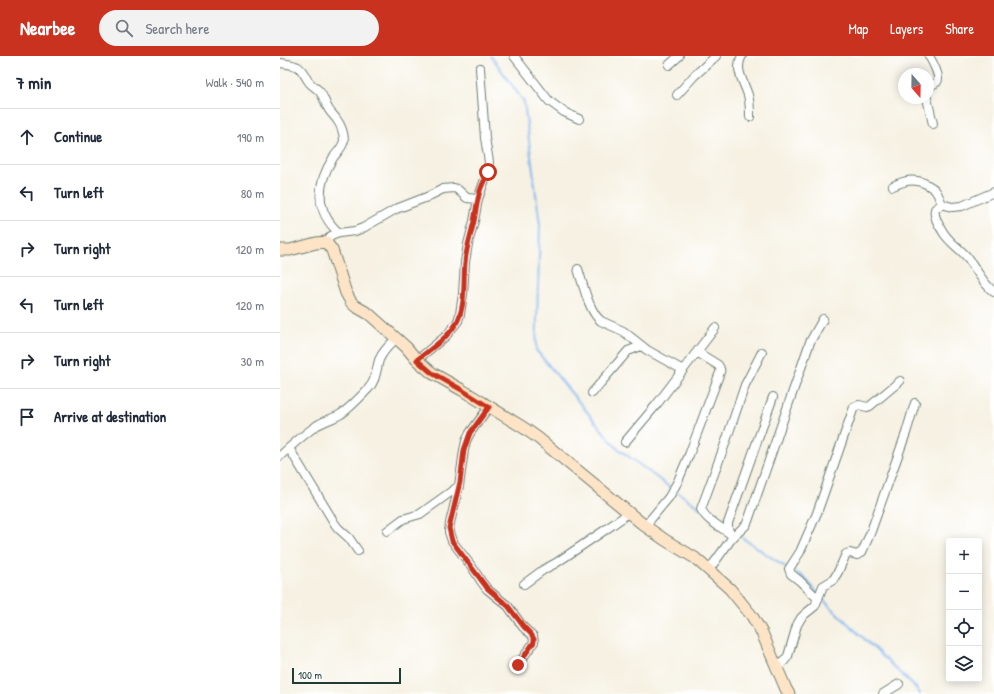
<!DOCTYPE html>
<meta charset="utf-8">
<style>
:root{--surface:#fff;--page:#f2f2f3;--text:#1f2937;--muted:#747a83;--line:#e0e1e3;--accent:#c8321e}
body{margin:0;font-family:"Patrick Hand",sans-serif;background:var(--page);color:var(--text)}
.controls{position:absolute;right:12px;bottom:12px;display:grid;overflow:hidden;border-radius:4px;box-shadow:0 2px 10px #0003}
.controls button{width:36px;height:36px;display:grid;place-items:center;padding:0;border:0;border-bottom:1px solid var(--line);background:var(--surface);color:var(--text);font:20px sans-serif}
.compass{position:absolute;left:618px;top:12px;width:36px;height:36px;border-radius:50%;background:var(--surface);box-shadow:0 2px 10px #0003;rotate:160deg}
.scale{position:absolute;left:12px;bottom:10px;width:109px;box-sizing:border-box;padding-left:4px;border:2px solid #1f3d34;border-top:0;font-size:11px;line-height:14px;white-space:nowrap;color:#1f3d34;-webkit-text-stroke:3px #fff;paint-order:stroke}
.stop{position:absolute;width:12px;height:12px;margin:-9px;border:3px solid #c8321e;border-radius:50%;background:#fff}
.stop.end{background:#c8321e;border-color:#fff;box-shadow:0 1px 4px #0008}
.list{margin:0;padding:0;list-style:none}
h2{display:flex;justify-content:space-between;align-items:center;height:52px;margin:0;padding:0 16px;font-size:17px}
h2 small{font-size:13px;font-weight:400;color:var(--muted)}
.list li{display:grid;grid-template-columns:26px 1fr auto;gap:12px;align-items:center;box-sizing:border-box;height:56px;padding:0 16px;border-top:1px solid var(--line)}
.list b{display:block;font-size:15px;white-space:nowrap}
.list em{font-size:13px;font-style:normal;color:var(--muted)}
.icon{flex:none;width:22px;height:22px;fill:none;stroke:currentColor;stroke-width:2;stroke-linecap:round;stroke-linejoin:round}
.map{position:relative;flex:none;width:714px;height:638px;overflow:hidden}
header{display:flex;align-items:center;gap:24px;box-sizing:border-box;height:56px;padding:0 20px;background:var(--accent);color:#fff}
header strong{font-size:19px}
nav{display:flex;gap:22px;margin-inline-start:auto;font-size:14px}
.search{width:280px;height:36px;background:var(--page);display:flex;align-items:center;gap:10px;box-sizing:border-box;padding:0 14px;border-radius:22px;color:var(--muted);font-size:15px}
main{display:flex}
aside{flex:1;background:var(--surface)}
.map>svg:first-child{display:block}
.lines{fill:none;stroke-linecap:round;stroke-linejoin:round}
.stream{stroke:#80b5ee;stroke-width:2}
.street-casing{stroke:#6a7c71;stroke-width:10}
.secondary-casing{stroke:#6a7c71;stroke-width:13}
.street{stroke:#fff;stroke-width:8}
.secondary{stroke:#fee4c6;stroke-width:11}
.route{stroke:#c8321e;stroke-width:5}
</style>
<header>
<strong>Nearbee</strong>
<div class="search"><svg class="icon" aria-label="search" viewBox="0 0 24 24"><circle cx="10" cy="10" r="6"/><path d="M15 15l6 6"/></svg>Search here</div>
<nav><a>Map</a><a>Layers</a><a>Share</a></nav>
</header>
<main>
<aside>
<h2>7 min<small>Walk · 540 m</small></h2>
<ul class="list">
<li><svg class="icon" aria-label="ahead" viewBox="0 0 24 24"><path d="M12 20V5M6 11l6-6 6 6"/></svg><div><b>Continue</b></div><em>190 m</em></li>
<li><svg class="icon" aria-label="left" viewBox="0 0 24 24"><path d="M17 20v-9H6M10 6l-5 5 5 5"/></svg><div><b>Turn left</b></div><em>80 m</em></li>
<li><svg class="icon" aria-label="right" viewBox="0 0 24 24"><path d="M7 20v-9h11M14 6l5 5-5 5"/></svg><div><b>Turn right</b></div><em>120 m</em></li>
<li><svg class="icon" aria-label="left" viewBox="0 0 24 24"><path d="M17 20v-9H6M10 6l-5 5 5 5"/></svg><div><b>Turn left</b></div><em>120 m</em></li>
<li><svg class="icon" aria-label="right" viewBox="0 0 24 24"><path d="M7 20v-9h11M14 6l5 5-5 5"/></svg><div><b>Turn right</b></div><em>30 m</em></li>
<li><svg class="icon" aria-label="arrive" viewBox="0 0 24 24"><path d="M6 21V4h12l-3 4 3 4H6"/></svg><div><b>Arrive at destination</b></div></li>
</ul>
</aside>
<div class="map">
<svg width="714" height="638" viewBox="0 0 714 638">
<rect width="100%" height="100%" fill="#fff"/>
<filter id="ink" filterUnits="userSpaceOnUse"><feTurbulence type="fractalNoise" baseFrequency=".025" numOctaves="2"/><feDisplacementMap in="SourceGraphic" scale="8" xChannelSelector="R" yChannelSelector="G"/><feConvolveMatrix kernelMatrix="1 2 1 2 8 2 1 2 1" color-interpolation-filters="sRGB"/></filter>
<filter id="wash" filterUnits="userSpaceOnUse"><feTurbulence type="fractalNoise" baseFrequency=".012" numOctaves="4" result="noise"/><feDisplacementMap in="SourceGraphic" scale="16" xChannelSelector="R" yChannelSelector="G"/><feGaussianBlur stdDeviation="0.9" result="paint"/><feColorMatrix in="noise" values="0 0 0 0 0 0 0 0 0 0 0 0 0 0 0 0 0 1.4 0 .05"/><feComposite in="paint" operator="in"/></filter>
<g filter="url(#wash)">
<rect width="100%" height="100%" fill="#f6f1e2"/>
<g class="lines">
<path class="stream" d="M211,0L244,46L260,169L256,294L336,391L392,433
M396,435L420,452
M433,462L443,468
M458,479L507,512
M515,516C525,521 531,528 537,537
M541,542L636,632L640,638"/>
</g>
</g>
<g filter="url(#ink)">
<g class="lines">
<g class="street-casing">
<path id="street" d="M234,0L269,45L284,56L299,63
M462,0C454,13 464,26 468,39C470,46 470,54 470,61
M0,7C5,8 13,8 18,11C23,14 25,21 29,26C32,30 37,32 40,36C44,41 45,47 48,52C50,57 55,60 57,64C61,69 64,78 64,84C63,92 56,97 53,102C36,129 35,155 59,177
M389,9L399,0
M648,31C651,29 655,28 657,26C661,21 652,5 649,0
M397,39L414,20L436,0
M647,42L653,68
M613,130C624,125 633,122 644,127C648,129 652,131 655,134C658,138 660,143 662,148
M714,136L682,150L672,151L662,148L655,153C653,161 659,169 663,176C669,186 680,193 687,201C696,212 702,227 714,236
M46,186L51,180L59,177L75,175L83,172L116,153L147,141L163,133L174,132L177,133L187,142L198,143
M298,213C303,228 309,256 321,265L343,275L367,294L403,314
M137,304L166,280L178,265L180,258L183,238L185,206L188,188L194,165L198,143L208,115L209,106L205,82L200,12
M312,337L348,295L361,290
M209,351L195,370L190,377L186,385L184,394L179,430L170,467L169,476L172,485L192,511L201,525L207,533L228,550L243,571L253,580L254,586L238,609
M345,386L377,348L435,272
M9,392L55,468L58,472L69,482L78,495
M0,400C11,390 23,379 36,370C43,365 53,363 61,358C70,352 80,341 88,333C96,325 96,315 99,304C103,295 109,289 116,283
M365,470L389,441L398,425L409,399L439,319C441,315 441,313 438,309L417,296
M107,475L123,463L140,458L179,430
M449,477C439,470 426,464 421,453L445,388L465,329L482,296
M450,478L448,472V467L493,341
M429,514L452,482L466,469L468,465L530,286L543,263
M244,528L263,514L276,507L325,474L342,462L348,456
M538,543L520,525L511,518L509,513L520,496L537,457L574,351L579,349L587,351L590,350L620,325
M497,613L505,604L508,600L517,569L521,562L525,558L535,550L543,530L553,524L558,516L566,498L570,497L577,499L582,496L590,478L626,377L635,347
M603,638L619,628"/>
</g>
<g class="secondary-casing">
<path id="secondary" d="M0,194H10L36,187L46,186L52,194L66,237L71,246L75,250L89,258L126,291L137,304L152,317L182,334L244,372L258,382L365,470L385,484L415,502L450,533L472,560L482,577L506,633L509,638"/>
</g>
<use href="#street" class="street"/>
<use href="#secondary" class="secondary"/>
</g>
</g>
<g class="lines" filter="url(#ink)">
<path class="route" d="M208,116C206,122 202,128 200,135C197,145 196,155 194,165C191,179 186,192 185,207C183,225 186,246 178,264C171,280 150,293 137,304L152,317L182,334L209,351L190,377L184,394L180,426L169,472L172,485L207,532L228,550L244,571L251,578L254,583V586L238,609"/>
</g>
</svg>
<div class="controls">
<button>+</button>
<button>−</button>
<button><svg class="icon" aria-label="locate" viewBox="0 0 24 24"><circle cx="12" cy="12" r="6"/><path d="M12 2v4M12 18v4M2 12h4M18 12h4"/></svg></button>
<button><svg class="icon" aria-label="layers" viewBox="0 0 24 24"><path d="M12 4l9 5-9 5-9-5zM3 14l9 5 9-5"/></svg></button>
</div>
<svg class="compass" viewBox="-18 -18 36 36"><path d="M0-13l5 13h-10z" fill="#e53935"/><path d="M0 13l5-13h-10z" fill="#747a83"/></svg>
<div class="scale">100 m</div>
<div class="stop" style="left:208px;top:116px"></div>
<div class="stop end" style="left:238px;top:609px"></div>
</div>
</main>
